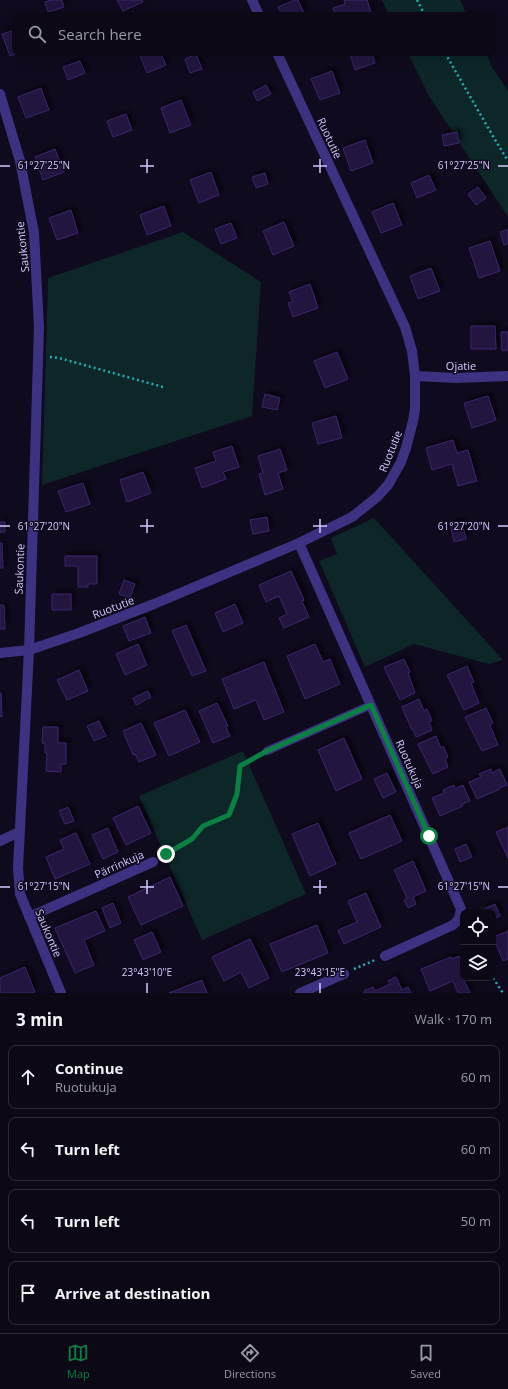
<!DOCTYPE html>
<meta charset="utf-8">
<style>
:root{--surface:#0c0816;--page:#15111f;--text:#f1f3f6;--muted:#9a9aa1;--line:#2c2935;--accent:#0b8043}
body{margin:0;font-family:"Open Sans",sans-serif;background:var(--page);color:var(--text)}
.controls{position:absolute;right:12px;bottom:12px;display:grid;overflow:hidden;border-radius:8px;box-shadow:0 4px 16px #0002}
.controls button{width:36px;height:36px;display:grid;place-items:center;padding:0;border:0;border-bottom:1px solid var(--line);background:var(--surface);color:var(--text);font:20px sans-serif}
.stop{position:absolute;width:12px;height:12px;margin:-9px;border:3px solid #0b8043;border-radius:50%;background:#fff}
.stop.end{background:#0b8043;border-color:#fff;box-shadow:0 1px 4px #0008}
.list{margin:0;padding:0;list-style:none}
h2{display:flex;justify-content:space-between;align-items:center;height:52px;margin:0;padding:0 16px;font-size:17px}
h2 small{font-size:13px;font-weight:400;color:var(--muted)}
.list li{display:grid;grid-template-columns:26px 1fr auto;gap:12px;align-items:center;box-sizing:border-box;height:64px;margin:0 8px 8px;padding:0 8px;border:1px solid var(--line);border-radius:8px}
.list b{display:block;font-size:15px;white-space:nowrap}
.list p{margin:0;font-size:13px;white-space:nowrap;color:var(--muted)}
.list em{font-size:13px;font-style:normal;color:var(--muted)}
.icon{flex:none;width:22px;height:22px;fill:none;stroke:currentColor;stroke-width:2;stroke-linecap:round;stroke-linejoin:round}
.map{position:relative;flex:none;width:508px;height:993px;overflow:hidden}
.search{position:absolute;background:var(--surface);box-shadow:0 4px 16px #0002;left:12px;right:12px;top:12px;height:44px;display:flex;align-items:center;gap:10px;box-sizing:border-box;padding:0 14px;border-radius:8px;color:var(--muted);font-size:15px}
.sheet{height:340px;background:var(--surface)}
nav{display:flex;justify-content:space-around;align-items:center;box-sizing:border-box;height:56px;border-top:1px solid var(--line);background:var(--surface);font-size:11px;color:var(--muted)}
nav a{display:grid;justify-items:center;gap:2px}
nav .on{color:var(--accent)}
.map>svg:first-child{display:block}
.green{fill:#0d2628}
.building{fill:#221540;stroke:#3c256e;filter:url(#shadow)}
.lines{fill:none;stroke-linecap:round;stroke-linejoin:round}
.path{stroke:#24afb6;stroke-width:2.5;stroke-dasharray:2 3;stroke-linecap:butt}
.service{stroke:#3d3281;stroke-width:8}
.minor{stroke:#3d3281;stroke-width:10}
.tertiary{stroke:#3d3281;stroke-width:10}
.route{stroke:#0b8043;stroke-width:5}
.ticks{fill:none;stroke:#d4c8ff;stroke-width:1.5}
.labels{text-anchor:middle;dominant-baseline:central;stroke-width:3;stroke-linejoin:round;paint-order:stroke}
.street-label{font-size:11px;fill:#d4c8ff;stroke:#100a1e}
.ticks-label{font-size:10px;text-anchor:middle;fill:#d4c8ff;stroke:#100a1e;stroke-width:3;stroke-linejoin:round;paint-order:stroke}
</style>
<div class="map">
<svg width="508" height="993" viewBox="0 0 508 993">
<defs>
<filter id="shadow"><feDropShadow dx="3.5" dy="-3.5" stdDeviation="2" flood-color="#0009"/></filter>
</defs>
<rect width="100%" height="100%" fill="#100a1e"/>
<path class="green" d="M382,0H460L467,15H389Z
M408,53H486L492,67L508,91V217L429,96Z
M183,232L261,282L252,416L42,485L48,278Z
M374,518L503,660L489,664L414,644L365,667L319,561L337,554L331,538Z
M243,751L306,894L202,940L139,796Z"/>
<path class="building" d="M51,0H62L64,7L48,12L45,2Z
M117,0H142L143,2L123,11Z
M295,0H298L305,15H282L278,7Z
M347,0H367L372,15H336L333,8L345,4L344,1Z
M15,30V53H18L10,56L2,34Z
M139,53H161L166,65L147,73Z
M352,53H372L375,63L355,70L350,54Z
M196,54L202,69L190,73L185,59Z
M80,61L85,73L68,80L63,67Z
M332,71L340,93L320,100L311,79Z
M266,85L271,94L257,101L253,92Z
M41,88L49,110L26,118L18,97Z
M181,100L191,125L170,133L161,108Z
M126,114L132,130L113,137L107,121Z
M457,132L459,143L444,146L442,135Z
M365,140L373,163L351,171L343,148Z
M55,149L64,172L43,180L35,157Z
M211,172L219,195L199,203L190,180Z
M265,173L268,184L256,188L252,177Z
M429,175L436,190L417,198L411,183Z
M478,187L486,198L476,205L468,194Z
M393,203L402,225L381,233L372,212Z
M164,206L171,226L147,235L140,215Z
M71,210L78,233L57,240L49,218Z
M284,222L294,246L273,255L263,231Z
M231,223L237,238L221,244L215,229Z
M508,229V243L504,245L500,232Z
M490,241L500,271L479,278L469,248Z
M431,268L440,291L418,299L410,276Z
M310,284L318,308L293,317L288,303L293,302L289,292Z
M471,326H495L496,349H471Z
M501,332H508V350L502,351Z
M337,352L348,379L325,388L314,361Z
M265,394L280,398L277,410L262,407Z
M488,396L496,420L472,428L464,403Z
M336,416L342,438L318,444L312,423Z
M453,440L457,453L468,450L477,481L458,486L452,464L432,470L426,448Z
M232,446L239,467L223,472L226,479L202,488L195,468L216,461L213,452Z
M280,449L287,470L278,473L283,489L265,495L259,474L263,473L258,456Z
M143,472L151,493L127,502L120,480Z
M83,483L90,504L66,512L58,491Z
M267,517L269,531L253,534L250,520Z
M0,522H5V532H0Z
M462,522L466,539L454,542L450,524Z
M0,543H2L3,568H0Z
M65,556H97V584H88V587H78V566H65Z
M291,571L304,600L302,601L309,617L284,628L279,618L287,614L279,596L266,602L259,585Z
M124,580L135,584L130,598L119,594Z
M52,594H71V610H52Z
M235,604L243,623L223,632L215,613Z
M0,605H4L5,629H0Z
M145,617L151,633L129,641L123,626Z
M186,625L206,671L192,676L172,631Z
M138,644L147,665L125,675L116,654Z
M315,644L323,662L330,659L340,684L305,699L287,656Z
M404,659L410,672L408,673L415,693L400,700L384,667Z
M264,662L284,712L264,720L256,700L234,709L222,679Z
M467,666L474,682L471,683L479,703L464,710L447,675Z
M79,670L88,691L67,700L57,680Z
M148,691L151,697L136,705L133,698Z
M0,693H1L2,716L0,717Z
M419,699L424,711L427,709L432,721L429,722L432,730L416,737L413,729L412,730L402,707Z
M217,703L228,726L226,727L230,736L213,743L199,711Z
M486,708L493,723L490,725L498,745L482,751L465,717Z
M185,710L200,742L169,756L154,723Z
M99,721L106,736L94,741L87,726Z
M141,723L156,755L139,762L135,754L133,755L123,731Z
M43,727H58V743H66V764H61V772L46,771L47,753H45V743H42Z
M436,736L441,748L443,746L448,757L445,759L448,767L433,774L418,744Z
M344,738L362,779L336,791L318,750Z
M491,769L492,773L500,769L507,785L499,788L500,789L477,799L469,782L481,777L479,774Z
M387,773L396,792L383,798L374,779Z
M454,785L455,789L463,785L470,801L462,804L463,806L440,816L432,798L444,793L443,790Z
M138,806L151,833L126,845L113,818Z
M68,807L74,821L65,824L59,811Z
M390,815L402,841L361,859L349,833Z
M318,823L336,864L310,876L292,834Z
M508,827V858L496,832Z
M108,828L118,852L103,859L92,835Z
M76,833L90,864L55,879L46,857L64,849L60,840Z
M466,844L472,857L460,862L455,849Z
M413,861L426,891L413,897L416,904L408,908L404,900L407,898L394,870Z
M170,877L183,906L141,925L128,897Z
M366,893L381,927L344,944L338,930L357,922L348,901Z
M113,903L121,923L110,928L102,908Z
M495,904L500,916L493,919V912H483L482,910Z
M96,911L105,931L84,940L94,965L75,973L55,928Z
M317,925L328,953L282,972L270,944Z
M508,931V959L503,961L493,937Z
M152,932L161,952L143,960L134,940Z
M250,939L269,978L249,988L241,972L224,981L212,957Z
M459,956L463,965V978L470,993H458L453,981L430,991L421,969L451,957L452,959Z
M25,967L35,992L32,993H0V978Z
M396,977L402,990L408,987L411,993H364V991L373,987L375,991L390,984L388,981Z
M202,980L207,993H169Z"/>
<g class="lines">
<path class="path" d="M417,0L425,15
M445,53L494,138L508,161
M50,357L59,358L163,387
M162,857L191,839L203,826L229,815L237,794L240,766L258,756
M354,969L375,960
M493,978L503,993"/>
<path class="service" d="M267,751L371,705"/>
<path class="minor" d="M0,94L20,161L34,233L39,327L29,650L18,868L20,894L61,993
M299,543L461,909L459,919L453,925L385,956
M0,653L29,650L79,633L154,604L299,543L352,517L377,497L388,485L401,462L406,448L413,421L415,409V376
M0,841L19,832
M29,917L153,862
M300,993L344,974"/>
<path class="tertiary" d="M252,0L259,15
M277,53L405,327L412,351L415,376L456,378L508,376"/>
</g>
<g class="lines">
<path class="route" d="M166,854L192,839L203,826L229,815L237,794L240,766L267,751L371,705L429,836"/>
</g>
<path class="ticks" d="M147,159V173M320,159V173M0,166H10M140,166H154M313,166H327M498,166H508M147,519V533M320,519V533M0,526H10M140,526H154M313,526H327M498,526H508M147,880V894M320,880V894M0,887H10M140,887H154M313,887H327M498,887H508M147,983V993M320,983V993"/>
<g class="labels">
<g class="street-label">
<text transform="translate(330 138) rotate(65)">Ruotutie</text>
<text transform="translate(22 247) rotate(-96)">Saukontie</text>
<text x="461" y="365">Ojatie</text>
<text transform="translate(390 451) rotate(-68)">Ruotutie</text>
<text transform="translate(19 569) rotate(-88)">Saukontie</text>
<text transform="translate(113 607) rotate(-21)">Ruotutie</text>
<text transform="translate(410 764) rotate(66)">Ruotukuja</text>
<text transform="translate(119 864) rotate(-24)">Pärrinkuja</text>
<text transform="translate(49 933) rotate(67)">Saukontie</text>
</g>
</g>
<g class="ticks-label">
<text x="44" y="169">61°27'25"N</text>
<text x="464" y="169">61°27'25"N</text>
<text x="44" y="530">61°27'20"N</text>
<text x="464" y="530">61°27'20"N</text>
<text x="44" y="890">61°27'15"N</text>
<text x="464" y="890">61°27'15"N</text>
<text x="147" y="976">23°43'10"E</text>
<text x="320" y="976">23°43'15"E</text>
</g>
</svg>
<div class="controls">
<button><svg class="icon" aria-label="locate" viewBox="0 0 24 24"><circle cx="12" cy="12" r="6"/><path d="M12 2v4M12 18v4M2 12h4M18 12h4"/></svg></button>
<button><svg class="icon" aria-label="layers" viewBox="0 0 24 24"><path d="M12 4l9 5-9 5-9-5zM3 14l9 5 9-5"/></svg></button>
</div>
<div class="stop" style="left:429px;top:836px"></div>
<div class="stop end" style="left:166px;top:854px"></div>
<div class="search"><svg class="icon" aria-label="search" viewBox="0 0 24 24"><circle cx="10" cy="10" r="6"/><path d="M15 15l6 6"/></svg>Search here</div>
</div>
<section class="sheet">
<h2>3 min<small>Walk · 170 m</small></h2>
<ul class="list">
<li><svg class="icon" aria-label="ahead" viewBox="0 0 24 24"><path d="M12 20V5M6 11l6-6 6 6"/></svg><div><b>Continue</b><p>Ruotukuja</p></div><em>60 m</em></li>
<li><svg class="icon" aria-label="left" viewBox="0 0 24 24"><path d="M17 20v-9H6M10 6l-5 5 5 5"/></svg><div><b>Turn left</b></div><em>60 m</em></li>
<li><svg class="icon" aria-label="left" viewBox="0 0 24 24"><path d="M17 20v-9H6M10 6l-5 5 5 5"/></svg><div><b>Turn left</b></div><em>50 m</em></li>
<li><svg class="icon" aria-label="arrive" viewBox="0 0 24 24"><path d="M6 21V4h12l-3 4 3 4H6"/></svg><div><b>Arrive at destination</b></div></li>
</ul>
</section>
<nav>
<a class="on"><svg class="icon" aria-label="map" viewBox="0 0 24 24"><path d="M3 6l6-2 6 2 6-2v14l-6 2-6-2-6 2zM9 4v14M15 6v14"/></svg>Map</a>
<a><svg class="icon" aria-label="directions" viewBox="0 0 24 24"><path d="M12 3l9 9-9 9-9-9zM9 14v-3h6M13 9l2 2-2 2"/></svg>Directions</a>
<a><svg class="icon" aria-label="saved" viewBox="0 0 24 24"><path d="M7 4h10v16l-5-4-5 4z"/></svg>Saved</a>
</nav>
